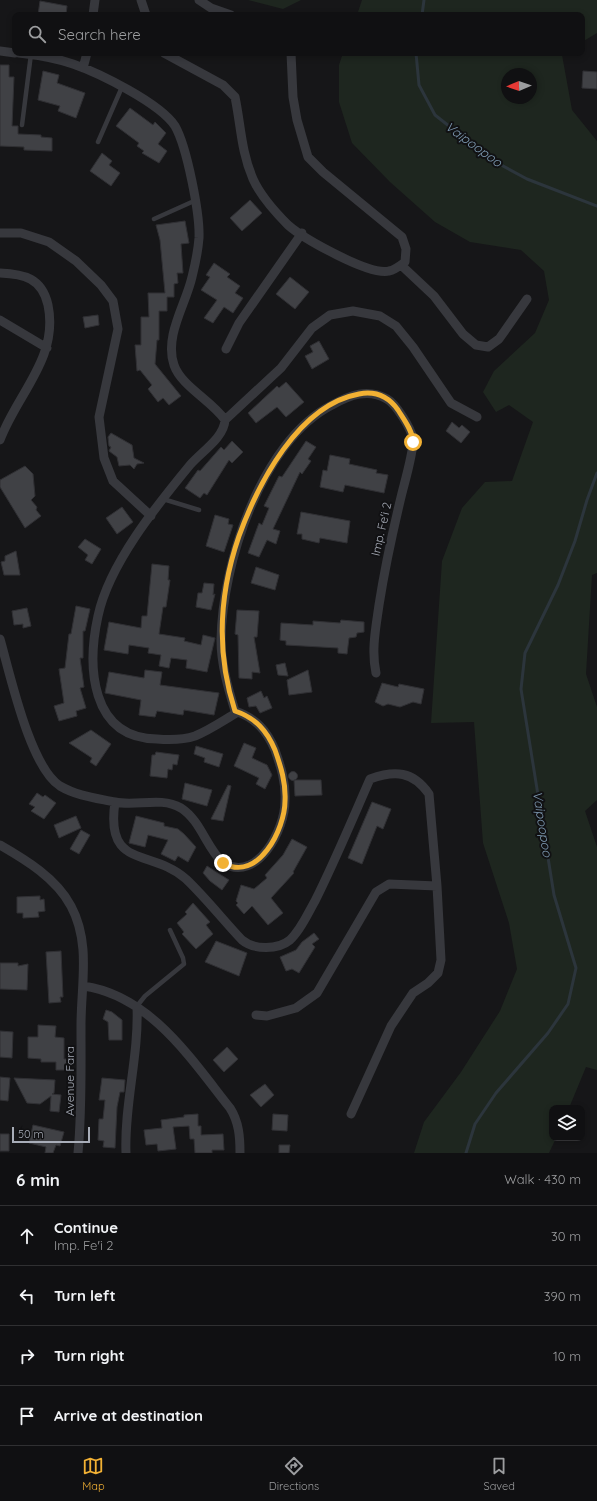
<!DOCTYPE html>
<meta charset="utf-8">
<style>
:root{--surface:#101012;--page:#19191b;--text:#f1f3f6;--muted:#9c9d9f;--line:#303032;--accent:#f2b134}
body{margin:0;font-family:Quicksand,sans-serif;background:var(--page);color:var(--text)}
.controls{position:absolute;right:12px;bottom:12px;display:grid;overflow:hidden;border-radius:8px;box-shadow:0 2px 6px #0003}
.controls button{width:36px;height:36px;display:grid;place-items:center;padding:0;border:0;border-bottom:1px solid var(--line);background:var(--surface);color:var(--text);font:20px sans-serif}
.compass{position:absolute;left:501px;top:68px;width:36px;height:36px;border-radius:50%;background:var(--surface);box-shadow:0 2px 6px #0003;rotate:268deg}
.scale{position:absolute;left:12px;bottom:10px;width:78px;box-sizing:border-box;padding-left:4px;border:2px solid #a8adb8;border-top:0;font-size:11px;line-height:14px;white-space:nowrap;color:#a8adb8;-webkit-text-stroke:3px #111113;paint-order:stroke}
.stop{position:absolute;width:12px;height:12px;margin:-9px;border:3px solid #f2b134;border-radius:50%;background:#fff}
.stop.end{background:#f2b134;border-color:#fff;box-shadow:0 1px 4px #0008}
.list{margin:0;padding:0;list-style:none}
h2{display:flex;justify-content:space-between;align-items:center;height:52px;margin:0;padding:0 16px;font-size:17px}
h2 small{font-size:13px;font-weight:400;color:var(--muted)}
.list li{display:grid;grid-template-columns:26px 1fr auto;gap:12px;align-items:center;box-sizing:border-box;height:60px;padding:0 16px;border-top:1px solid var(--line)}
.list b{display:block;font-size:15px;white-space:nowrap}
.list p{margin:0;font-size:13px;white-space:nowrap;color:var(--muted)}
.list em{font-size:13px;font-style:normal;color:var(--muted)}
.icon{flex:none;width:22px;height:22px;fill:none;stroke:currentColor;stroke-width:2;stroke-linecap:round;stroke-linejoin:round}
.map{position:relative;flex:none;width:597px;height:1153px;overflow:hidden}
.search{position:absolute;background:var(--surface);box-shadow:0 2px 6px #0003;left:12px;right:12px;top:12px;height:44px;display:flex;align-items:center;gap:10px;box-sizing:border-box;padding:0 14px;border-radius:8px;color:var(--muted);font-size:15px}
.sheet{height:292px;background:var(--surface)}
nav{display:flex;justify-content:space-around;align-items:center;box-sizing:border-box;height:56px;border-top:1px solid var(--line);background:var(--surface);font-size:11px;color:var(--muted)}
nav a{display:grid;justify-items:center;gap:2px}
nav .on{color:var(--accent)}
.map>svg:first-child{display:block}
.green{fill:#1e261f;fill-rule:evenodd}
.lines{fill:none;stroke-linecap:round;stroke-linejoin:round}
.stream{stroke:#2c353c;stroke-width:3}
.building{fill:#404145;stroke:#303034}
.service{stroke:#37383d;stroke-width:4.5}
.minor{stroke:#37383d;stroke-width:9}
.route{stroke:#f2b134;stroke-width:5}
.labels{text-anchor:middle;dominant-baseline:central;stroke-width:4;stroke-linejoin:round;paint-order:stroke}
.street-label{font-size:12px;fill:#a8adb8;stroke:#111113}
.water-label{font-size:13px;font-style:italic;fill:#7f9bb3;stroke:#111113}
</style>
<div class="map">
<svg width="597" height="1153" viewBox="0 0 597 1153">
<rect width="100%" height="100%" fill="#161618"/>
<path class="green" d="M248,0H301L283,9Z
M362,0H597V33L582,42V15H357Z
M343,53H565L562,55L572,110L597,141V573L592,575L586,674L597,707V800L585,811L597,847V1070L586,1067L569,1108H552V1138H556L549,1153H414L424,1122L461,1072L500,1011L517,969L509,923L483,843L474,722L431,723L442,561L462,508L485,482L512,481L533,422L509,405L496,412L483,392L494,371L535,333L549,300L544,271L521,250L470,242L435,222L390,182L352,143L339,102V65ZM507,74H531V98H507Z"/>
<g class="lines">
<path class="stream" d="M422,15L424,0
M416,53L419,85L435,115L492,160L527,179L597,206
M466,1153L475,1124L496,1093L548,1033L568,1004L576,968L554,895L521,689L525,653L558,585L575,541L587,500L597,473"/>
</g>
<path class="building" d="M40,1L67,6L66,15H38Z
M0,65H9V77H14L12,126H18V134L41,135V137L52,138V151L24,150V147L0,146Z
M43,71L59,75L57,83L85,93L76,118L58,111L60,106L38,100Z
M583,71L597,72V89L582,88Z
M130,108L153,125L155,122L166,133L158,144L167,151L159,163L142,153L144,151L137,146L139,143L116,126Z
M102,153L112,161L109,165L120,173L111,186L90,171Z
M250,200L262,213L242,231L230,218Z
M185,221L189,243L181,244L183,273H177L178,283L174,284V297H167V311H159V340H157L155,364L181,396L169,405L163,398L158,402L148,389L152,385L140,370L137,371L135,345H141V317H149L148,293H165L160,240L156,225Z
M214,263L230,274L227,277L240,286L235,293L243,298L233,313L224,307L213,323L204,318L217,300L201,290L210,277L206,275Z
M290,277L309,292L295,309L276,294Z
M98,315L99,325L85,328L83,317Z
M319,341L329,359L312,369L305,356L313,352L310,346Z
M286,382L304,402L286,417L277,407L256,423L248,413L277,386L279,388Z
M452,422L459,428L462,425L470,432L461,443L446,431Z
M111,433L132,445L134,458L144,463L137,464L134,469L130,465L119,466L117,457L109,451L111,447L109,446L108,437Z
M232,441L243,452L232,463L229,460L207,495L204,493L200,498L185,488L198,470L200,471L221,447L224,450Z
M306,441L316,447L308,459L311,461L302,474L300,472L273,529L280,531L276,544L267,540L259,557L248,553L259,523L262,525L269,508L264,506L279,476L282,477Z
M330,455L350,459L349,464L377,470L376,473L388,475L384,493L345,485L343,492L320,487L323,470L327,471Z
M25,466L33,474L35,496L31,500L37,507L36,510L41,516L25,528L0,487V480Z
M122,507L133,522L117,534L106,518Z
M301,512L350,521L347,543L320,538L319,543L302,539V534H297Z
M215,515L229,519L228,524L233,525L224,552L206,546Z
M85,539L101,549L92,564L85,560L88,555L78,547Z
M16,551L20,575H4L1,562L5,561V556Z
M152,564L169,566L168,580H170L166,607H163L159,634L185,638L184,641L201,645L203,635L215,638L207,672L186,668L187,660L171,658L169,668L159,666L161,655L148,653L149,648L129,645L128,654L104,650L109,622L141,628L142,616H147Z
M256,567L279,575L275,590L251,583Z
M204,583L214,584L213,595L215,594L211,610L196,607L198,593H202Z
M76,606L90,609L85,631H83V658H80L84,687L80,688L86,708L76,711L77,716L59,721L54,706L64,703L59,669L65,668L69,634H71Z
M27,608L31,626L23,628V624L14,625L12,611Z
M237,610L259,611L257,637H254L260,673L252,672V679L239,678L238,635L235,634Z
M341,620L364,622V632L357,633L356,637L349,638L347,654L338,653V648L286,645V641L280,640L281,623L313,625V621L340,623Z
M285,663L288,676L278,675L276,665Z
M145,670L162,672L160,685L219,693L214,715L184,710L183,715L157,711L155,717L139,715L141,700L105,693L109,672L144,678Z
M308,670L312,692L289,695L287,680Z
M382,683L398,687L399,684L424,689L421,704L413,702L400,707L388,704L383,706L375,702Z
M261,691L264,698L267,696L272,708L260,713L256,706L249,707L247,698Z
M91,730L111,744L96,766L90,762L92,758L69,743Z
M244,743L256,748L252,758L267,765L272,775L265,789L256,784L259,778L234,766Z
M196,746L223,754L219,767L204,762L205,758L194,754Z
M156,752L179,755L177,765L173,764L172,770L168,769L167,778L150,776L152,755H155Z
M288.5 776a4.5 4.5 0 1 1 9 0a4.5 4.5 0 1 1-9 0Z
M294,780H321L322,795L295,796Z
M185,783L212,790L207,806L182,799Z
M228,785L231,786L223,821L211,819Z
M37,793L43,797L45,795L56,803L44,819L31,811L35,807L29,804Z
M372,802L391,809L383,829L377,826L362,864L348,858Z
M76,816L81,828L59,838L54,825Z
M136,816L164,823V826L178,829L184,834L196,847L188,862L178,856L175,861L161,854L168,840L148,835L145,847L129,843Z
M81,830L90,835L79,854L70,849Z
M292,839L307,847L293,872L294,873L271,898L283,913L268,925L252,906L244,914L236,905L238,903L236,901L241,885L254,889L267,878L265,875L283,855Z
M207,866L229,880L222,890L210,881L203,873Z
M40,896V900L44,899L45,911L38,912L39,917L23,918V913H17V897Z
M193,903L210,922L206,925L213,934L196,949L182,934L184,932L177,923L187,914L185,912Z
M314,933L319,939L312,944L315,947L299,973L292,969L286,971L280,957L296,950L302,942Z
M216,941L247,953L239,976L205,962Z
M61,951L63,997H60L61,1002L49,1003L46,952Z
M0,963H18V966L28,964L27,990L0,989Z
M106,1010L112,1012L122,1020V1040H109L108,1022L103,1019Z
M38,1025L56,1026L55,1037L64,1038V1059H67V1070H56V1062H41V1059L28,1058V1037H38Z
M0,1031L13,1032L12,1058L0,1057Z
M227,1047L238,1059L224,1072L213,1060Z
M0,1077L10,1078L8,1101L0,1100Z
M14,1078L55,1080L54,1093L52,1094L61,1095L59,1112L50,1111L51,1096L40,1104L27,1103Z
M102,1078L125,1080L124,1092H120L117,1107L115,1148L103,1147L104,1141L98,1140L99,1119H103L105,1100H99Z
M265,1084L274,1095L261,1107L250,1095Z
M198,1114V1126H201V1135L223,1134L224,1150H212V1153H195L194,1139H190L189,1126L173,1127L176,1149L158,1151L157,1144L146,1145L144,1130L162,1128L161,1120L184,1117V1115Z
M273,1114L288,1115L287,1131L272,1130Z
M33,1125L64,1132L60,1146L56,1145L53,1153H45L46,1147L29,1143Z
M0,1134H9V1151H0Z
M279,1145H290L289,1153H279Z"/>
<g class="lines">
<path class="service" d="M22,125L31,54
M98,142L122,87
M154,219L194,201
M163,499L199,510
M137,1006L145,996L184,964L183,958L170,930"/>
<path class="minor" d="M141,0L146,15
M199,0L211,8L231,15
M93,15L95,0
M0,51L15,53
M19,53C37,55 56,58 73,64C99,73 160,103 175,126C187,147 200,214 199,238C198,251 195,265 192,277C186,304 164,336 174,365C181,386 212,401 225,420
M164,53L223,85L235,97C241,126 241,151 253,179C261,197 275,212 288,225C304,239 370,276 389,271C395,270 401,265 405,262L406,249L402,237L323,172L308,157L297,120L293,97L291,53
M83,68L87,53
M0,233H21L49,242L76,261L101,285L113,301L118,329L99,417L104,458L113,481L151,516
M401,265L434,296L463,334L476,345L488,347L499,339L527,299
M0,273C24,274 42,278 48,305C59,358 17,394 0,440
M0,320L47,348
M226,349L239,323L302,233
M0,639C10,674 30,767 60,786C77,796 96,798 115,802C136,807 160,796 181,808C201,821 206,847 223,863C258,883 285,829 285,801C286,783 281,767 275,750C267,731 256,718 235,711C228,688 221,664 221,640C222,565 261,441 332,405C350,395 368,388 387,399C396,404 411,428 413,439C414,450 405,481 402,493C393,530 385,567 379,605C376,627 371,650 376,673
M238,712C224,720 210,730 195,736C183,740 169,740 157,739C90,738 87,666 98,616C109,564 157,505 190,465C201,452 224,438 225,420L281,368L312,328L330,315L353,311L380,316L396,326L413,347L451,403L477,417
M115,802C105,870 151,848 186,879C206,898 223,920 242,940C254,950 278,950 290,940C301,930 308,913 315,901C335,861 352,820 370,779C395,770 413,771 429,794L437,886L441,960L438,973L428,983L413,993L391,1026L351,1114
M0,845C26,860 56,878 71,906C91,943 81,985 81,1025C81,1068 82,1111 78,1153
M83,986C150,995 191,1059 230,1108C239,1122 240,1137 240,1153
M256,1015L267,1016L296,1008L317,993L376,892L389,884L437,886
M126,1153C124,1105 139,1056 137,1007"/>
</g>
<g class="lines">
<path class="route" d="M223,863C258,883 285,829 285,801C286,783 281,767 275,750C267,731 256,718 235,711C216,653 219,594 239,536C258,484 298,405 359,394C374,391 388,396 398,410C403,418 413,431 413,442"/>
</g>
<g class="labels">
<g class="street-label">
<text transform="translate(381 529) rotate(-77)">Imp. Fe'i 2</text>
<text transform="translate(69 1081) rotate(-90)">Avenue Fara</text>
</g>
<g class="water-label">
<text transform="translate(474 144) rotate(36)">Vaipoopoo</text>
<text transform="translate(543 824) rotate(81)">Vaipoopoo</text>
</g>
</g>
</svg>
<div class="controls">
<button><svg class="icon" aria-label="layers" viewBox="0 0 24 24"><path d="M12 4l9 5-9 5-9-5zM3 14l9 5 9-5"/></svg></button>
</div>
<svg class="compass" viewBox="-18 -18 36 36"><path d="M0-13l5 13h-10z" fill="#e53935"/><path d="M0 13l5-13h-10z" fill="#9c9d9f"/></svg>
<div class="scale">50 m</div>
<div class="stop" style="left:413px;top:442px"></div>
<div class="stop end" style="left:223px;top:863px"></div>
<div class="search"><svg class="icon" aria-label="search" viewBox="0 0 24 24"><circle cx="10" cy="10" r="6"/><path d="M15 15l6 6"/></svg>Search here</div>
</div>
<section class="sheet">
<h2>6 min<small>Walk · 430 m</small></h2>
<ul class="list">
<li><svg class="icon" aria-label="ahead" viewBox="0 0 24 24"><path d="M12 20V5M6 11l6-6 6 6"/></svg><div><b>Continue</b><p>Imp. Fe'i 2</p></div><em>30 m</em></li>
<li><svg class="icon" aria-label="left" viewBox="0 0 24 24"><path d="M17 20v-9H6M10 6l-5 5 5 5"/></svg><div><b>Turn left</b></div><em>390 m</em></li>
<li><svg class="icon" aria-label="right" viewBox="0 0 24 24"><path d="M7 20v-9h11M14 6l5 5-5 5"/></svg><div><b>Turn right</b></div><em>10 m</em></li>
<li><svg class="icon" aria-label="arrive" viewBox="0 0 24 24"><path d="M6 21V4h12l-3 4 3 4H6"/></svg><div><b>Arrive at destination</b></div></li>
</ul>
</section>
<nav>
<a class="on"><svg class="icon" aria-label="map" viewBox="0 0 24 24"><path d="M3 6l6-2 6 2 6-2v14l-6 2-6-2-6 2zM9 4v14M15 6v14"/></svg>Map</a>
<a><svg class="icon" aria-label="directions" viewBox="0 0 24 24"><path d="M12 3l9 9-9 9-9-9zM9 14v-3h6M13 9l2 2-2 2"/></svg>Directions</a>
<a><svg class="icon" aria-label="saved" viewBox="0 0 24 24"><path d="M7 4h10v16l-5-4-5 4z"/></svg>Saved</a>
</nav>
